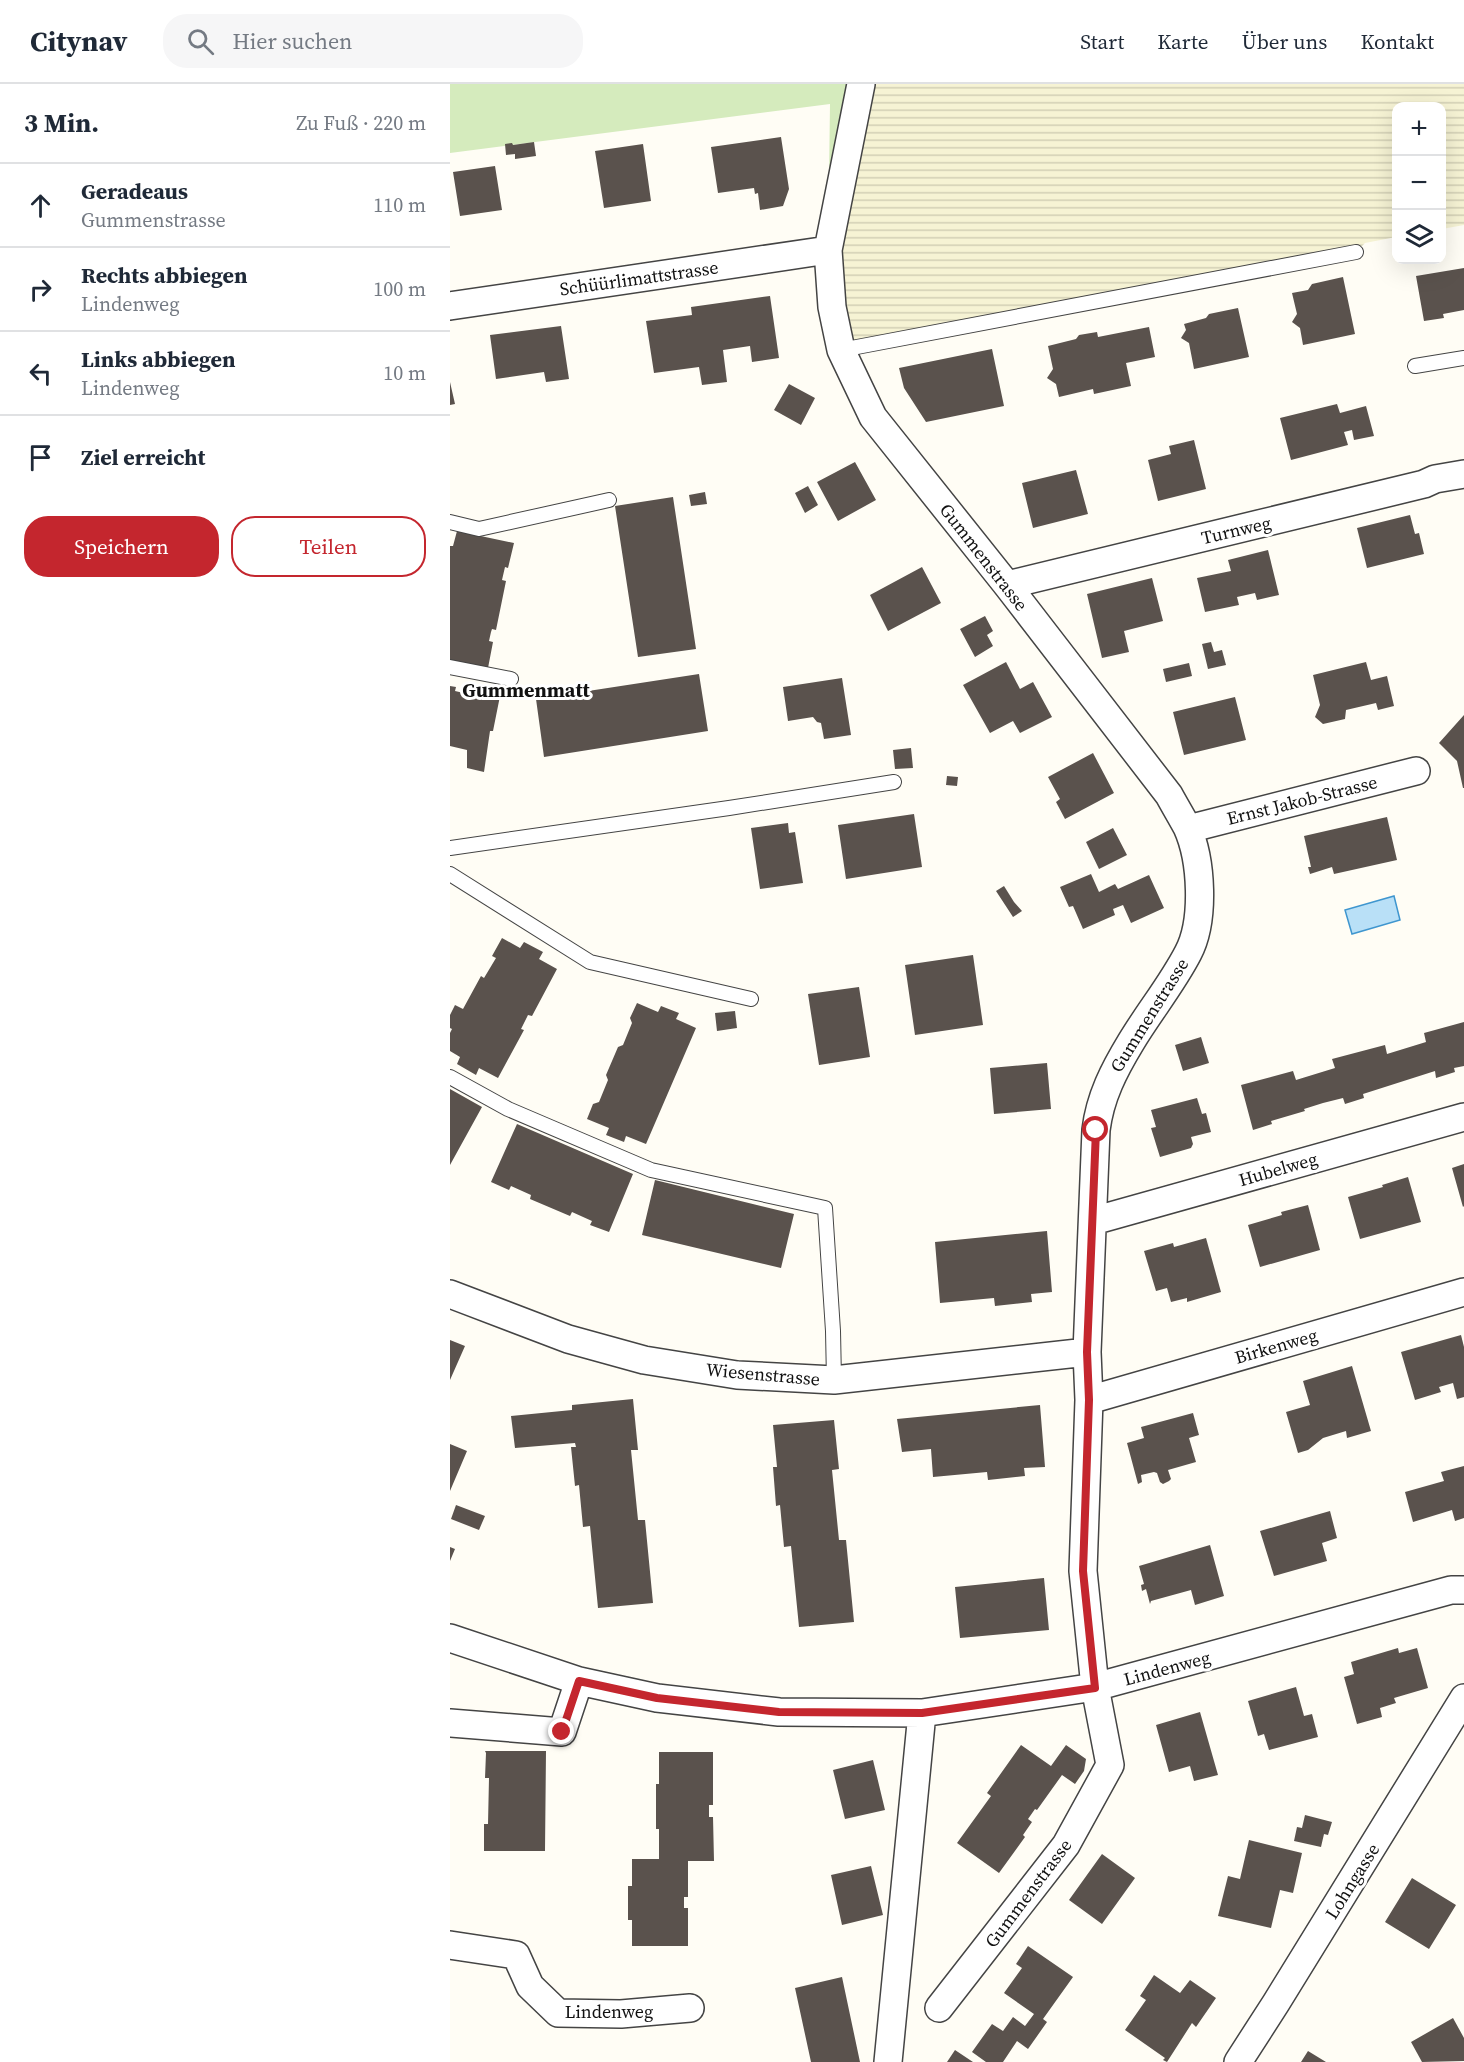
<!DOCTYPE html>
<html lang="de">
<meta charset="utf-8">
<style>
:root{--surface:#fff;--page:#f6f6f7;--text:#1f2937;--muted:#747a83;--line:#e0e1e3;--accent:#c4262e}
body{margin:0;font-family:"Source Serif 4",serif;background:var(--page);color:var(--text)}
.controls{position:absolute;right:18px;top:18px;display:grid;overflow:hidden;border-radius:12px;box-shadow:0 6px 24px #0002}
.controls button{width:54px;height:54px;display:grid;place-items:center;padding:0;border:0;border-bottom:2px solid var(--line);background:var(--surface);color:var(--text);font:30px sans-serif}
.stop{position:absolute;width:18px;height:18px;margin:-14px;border:4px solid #c4262e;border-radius:50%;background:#fff}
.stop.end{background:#c4262e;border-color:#fff;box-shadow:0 2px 6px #0008}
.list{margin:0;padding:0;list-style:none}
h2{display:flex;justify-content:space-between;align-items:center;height:78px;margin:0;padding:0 24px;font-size:26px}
h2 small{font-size:20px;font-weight:400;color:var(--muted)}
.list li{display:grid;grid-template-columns:39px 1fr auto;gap:18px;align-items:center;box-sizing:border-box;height:84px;padding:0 24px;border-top:2px solid var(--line)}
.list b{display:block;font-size:22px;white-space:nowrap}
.list p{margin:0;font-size:20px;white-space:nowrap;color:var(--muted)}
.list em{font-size:20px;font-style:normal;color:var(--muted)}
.actions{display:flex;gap:12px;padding:18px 24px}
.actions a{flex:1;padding:14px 0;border:2px solid var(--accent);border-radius:24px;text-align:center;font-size:21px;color:var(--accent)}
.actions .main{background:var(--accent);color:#fff}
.icon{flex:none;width:33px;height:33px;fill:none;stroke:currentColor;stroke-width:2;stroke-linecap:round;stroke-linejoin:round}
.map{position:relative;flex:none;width:1014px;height:1978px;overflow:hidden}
header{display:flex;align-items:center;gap:36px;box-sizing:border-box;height:84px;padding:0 30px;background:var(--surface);border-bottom:2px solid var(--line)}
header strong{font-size:28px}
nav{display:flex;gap:33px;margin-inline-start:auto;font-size:21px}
.search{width:420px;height:54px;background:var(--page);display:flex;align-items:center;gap:15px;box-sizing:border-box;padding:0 21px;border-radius:24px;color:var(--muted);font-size:22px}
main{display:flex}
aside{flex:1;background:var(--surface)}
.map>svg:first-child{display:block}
.farmland{fill:url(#farmland-rules)}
.grass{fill:#d5ebbd}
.water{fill:#b9e0f7;stroke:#3f96cf;stroke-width:1.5}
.building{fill:#5a524d}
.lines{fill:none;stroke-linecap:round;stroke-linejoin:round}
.service-casing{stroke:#444;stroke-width:16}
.minor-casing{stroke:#444;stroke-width:30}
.service{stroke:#fff;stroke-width:14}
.minor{stroke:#fff;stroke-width:27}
.route{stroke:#c4262e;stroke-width:8}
.labels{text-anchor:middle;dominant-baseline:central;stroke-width:6;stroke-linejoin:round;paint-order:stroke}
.street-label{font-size:18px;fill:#111;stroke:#fff}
.neighbourhood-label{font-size:20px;font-weight:bold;fill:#111;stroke:#fff}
</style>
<header>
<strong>Citynav</strong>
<div class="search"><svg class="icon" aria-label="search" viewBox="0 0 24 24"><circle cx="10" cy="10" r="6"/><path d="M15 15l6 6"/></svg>Hier suchen</div>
<nav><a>Start</a><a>Karte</a><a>Über uns</a><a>Kontakt</a></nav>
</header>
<main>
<aside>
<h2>3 Min.<small>Zu Fuß · 220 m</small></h2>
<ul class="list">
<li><svg class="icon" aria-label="ahead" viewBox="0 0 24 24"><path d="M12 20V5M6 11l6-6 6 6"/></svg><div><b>Geradeaus</b><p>Gummenstrasse</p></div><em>110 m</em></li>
<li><svg class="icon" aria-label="right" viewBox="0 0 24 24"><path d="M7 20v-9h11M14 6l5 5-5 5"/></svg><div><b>Rechts abbiegen</b><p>Lindenweg</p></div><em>100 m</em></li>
<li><svg class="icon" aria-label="left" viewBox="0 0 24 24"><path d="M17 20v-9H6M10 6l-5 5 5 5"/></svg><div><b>Links abbiegen</b><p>Lindenweg</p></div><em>10 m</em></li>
<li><svg class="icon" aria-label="arrive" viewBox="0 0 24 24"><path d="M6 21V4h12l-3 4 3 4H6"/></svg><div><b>Ziel erreicht</b></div></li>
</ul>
<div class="actions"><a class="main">Speichern</a><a>Teilen</a></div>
</aside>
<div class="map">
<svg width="1014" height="1978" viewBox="0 0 1014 1978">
<defs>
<pattern id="farmland-rules" width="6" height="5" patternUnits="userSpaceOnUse" patternTransform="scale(1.5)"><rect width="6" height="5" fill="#f6f3d4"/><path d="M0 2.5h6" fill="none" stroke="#d2cfb5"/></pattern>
</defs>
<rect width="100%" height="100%" fill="#fffdf5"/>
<path class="farmland" d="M411,0H1014V141L992,145V22H946V153L915,159L906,168L391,266L382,223Z"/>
<path class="grass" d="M0,0H411L378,166L380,20L0,69Z"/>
<path class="water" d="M944,812L950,836L902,850L895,826Z"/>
<path class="building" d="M331,53L339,105L333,122L310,126L308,109L305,110L304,104L268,109L261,63Z
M84,58L86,72L65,75V70L56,71L55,60L62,59L63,61Z
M193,60L201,117L154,124L145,67Z
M45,82L52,126L10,132L3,88Z
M1014,184V226L993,230L994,234L974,237L966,192Z
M893,193L905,250L853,261L850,244L842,238L847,230L842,209L858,206L862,200Z
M320,212L329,274L302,278L300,262L273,266L277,298L252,301L249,283L204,289L196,237L242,231L241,223Z
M788,224L799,273L744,285L739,259L731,254L736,246L734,240L756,234L759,230Z
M111,242L119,295L96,298L94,288L46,295L40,251Z
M699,243L705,273L676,279L681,302L644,310L643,305L609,313L606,300L597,294L603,285L598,262L626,255L629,251L647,248L648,253Z
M542,265L554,322L476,338L454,304L449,284Z
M0,298L5,320L0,321Z
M339,300L365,314L351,341L324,326Z
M887,320L890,329L916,322L924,352L904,356L902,346L894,348L898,361L841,376L830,334Z
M744,356L756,405L708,417L698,376L721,370L719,362Z
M405,378L426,416L388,437L367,398Z
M626,386L638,430L583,444L572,399Z
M358,402L368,421L355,429L345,409Z
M255,408L257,420L241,422L239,411Z
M223,413L246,565L188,573L165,422Z
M960,431L965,450L969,449L974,470L917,484L907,444Z
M7,447L64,459L58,484L55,483L52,496L56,497L46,546L42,545L41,548L39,557L43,558L38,584L0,576V462H3Z
M818,466L829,511L807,516L805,509L787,513L789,521L755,528L747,494L781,487L778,476Z
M472,483L491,519L438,547L420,511Z
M702,494L713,537L674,547L679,568L652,574L637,510Z
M535,532L543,547L537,551L543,562L525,573L510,545Z
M761,558L764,568L772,566L776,581L758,585L752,560Z
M556,578L570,605L583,598L602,633L570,649L563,637L540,649L513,601Z
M916,578L921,596L937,592L944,622L928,626L926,619L896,626L895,635L873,640L865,633L870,621L863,591Z
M739,579L742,592L716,598L713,585Z
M249,590L258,647L94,673L86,615Z
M392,594L401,651L374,655L371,639L367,638L363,633L338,637L333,603Z
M0,602L6,603L5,607L18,610L19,605L50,612L43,647H40L34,688L17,684V666L0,662Z
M785,613L796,656L734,671L723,628Z
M1014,631V704H1013L1007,677L989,659Z
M461,664L463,684L445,685L443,666Z
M643,669L664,709L615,735L606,718L610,715L598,693Z
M497,692L508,693L507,702L496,701Z
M464,730L472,783L396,795L388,741Z
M937,733L947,776L884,790L882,783L860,790L858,783H861L854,752Z
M338,739L339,749L345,748L353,799L310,805L301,744Z
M663,744L677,771L649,785L636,758Z
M641,790L649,808L665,800L668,805L699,791L714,824L681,839L673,821L663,825L665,831L633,845L623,822L619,823L610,803Z
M554,802L564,818L572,827L563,833L546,807Z
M52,854L70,864L74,858L93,868L89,875L107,885L82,932L78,931L71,945L74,946L48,994L29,984L26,991L7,980L10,973L0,967V949L2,945L0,944V931L5,921L13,925L31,892L34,894L46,874L42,872Z
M523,871L533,941L465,951L455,881Z
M409,903L420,973L369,981L358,910Z
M187,919L208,928L211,922L229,929L226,935L246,944L196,1060L176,1052L174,1058L156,1051L159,1044L137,1035L143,1020L149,1018L158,996L156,991L168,963L173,961L182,939L180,934Z
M285,927L287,944L267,947L265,929Z
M1014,938V982L1004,984L1005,988L986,994L985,987L913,1010L914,1014L895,1020L893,1014L873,1019L854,1025L855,1027L821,1037L822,1040L803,1046L791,1001L843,987L846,996L885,984L882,975L935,961L937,970L976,958L974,949Z
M751,953L759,979L733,987L725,961Z
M597,979L601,1025L544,1030L540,984Z
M0,1005L32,1023L0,1081Z
M747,1014L752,1030L756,1029L761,1048L741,1053L743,1060L741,1064L710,1073L701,1044L706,1043L701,1026Z
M67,1040L183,1090L159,1148L140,1141L142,1137L122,1128L120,1132L80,1115L81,1111L61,1102L59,1106L41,1098Z
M1014,1080V1122L1013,1123L1002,1084Z
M958,1093L971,1138L910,1155L898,1113L933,1103L932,1101Z
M205,1096L344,1130L331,1184L192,1151Z
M858,1121L870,1166L810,1183L798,1141L832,1131L831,1128Z
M597,1147L602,1208L581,1210L582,1218L545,1222L544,1214L490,1219L485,1158Z
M756,1154L771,1208L737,1218V1214L721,1218L717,1204L706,1207L694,1167L723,1159L724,1163Z
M1011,1251L1014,1263V1313L1007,1315L1003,1299L989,1303L991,1308L965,1316L951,1268Z
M0,1256L15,1262L0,1296Z
M902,1282L921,1347L897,1354L896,1347L873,1354L858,1366L848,1369L836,1328L860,1321L853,1297Z
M183,1315L188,1366H181L188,1436H195L203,1519L148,1524L140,1442L133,1443L129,1401L125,1402L121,1363H126L125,1359L65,1364L61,1332L122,1326V1321Z
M590,1321L595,1383L574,1384L575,1392L538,1396L537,1388L483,1393L481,1365L452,1368L447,1335Z
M743,1329L749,1351L739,1354L746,1378L718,1386L721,1395L719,1397L713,1400L710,1398L707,1389L704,1388L691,1391L692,1398L688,1400L677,1359L694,1354L691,1343Z
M384,1336L389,1385L382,1386L389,1456H396L404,1538L349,1543L341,1462L334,1463L330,1421L326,1422L323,1383H327L323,1341Z
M0,1360L17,1367L0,1407Z
M1014,1382V1434L1005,1437L1002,1426L963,1438L955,1408L994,1397L991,1388Z
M6,1421L35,1432L29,1446L1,1435Z
M880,1427L887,1454L872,1459L877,1477L824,1492L810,1447Z
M760,1461L774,1512L745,1521L741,1506L701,1517L700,1520L696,1505L692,1507L691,1501L694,1500L689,1482Z
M0,1463L5,1465L0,1477Z
M594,1494L599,1546L510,1554L505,1503Z
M948,1564L949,1569L967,1564L978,1604L944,1614L946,1619L930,1624L932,1633L907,1640L894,1593L904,1590L901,1578Z
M846,1603L854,1632L862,1630L868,1653L819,1666L814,1650L808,1652L798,1617Z
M750,1628L768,1691L744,1697L740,1682L719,1688L706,1641Z
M571,1661L601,1682L616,1661L636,1675L634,1687L625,1700L612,1691L587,1726L585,1725L578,1735L582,1738L573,1751L575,1753L549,1789L507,1759L541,1712L537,1709Z
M35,1667H96L95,1767H34V1740H38L39,1694H35L36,1669Z
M209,1668H263V1721H259V1733H263L264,1777H238V1813H234V1824H238V1862H182V1836H178V1802H182V1775H209V1745H206V1700H209Z
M423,1676L435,1726L395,1735L383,1686Z
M855,1731L882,1738L878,1751L874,1750L871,1763L844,1757L847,1743L852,1744Z
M799,1756L852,1769L843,1809L830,1806L821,1844L768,1832L778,1792L790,1795Z
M652,1770L685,1794L652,1840L619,1816Z
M421,1782L433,1831L392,1841L381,1791Z
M962,1794L1006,1821L979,1865L935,1838Z
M578,1862L623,1893L593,1935L597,1938L578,1965L567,1957L553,1978H536L522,1968L542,1940L553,1947L563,1933L575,1942L584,1930L554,1909L572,1884L566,1880Z
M704,1891L730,1909L740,1896L766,1914L746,1943L742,1939L717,1978L713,1976L715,1974L675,1946L696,1916L690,1912Z
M392,1893L410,1978H361L345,1904Z
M1003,1934L1014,1954V1977L972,1978L961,1958Z
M505,1966L523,1978H497Z
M858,1967L876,1978H851Z"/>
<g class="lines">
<g class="service-casing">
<path id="service" d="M391,266L906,168
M965,282L1014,274
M0,438L29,445L159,416
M0,583L61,595
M0,764L279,724L444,698
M0,790L140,878L301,915
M0,993L58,1025L201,1086L375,1124L383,1247L384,1296"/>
</g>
<g class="minor-casing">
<path id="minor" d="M411,0L378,166L382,223L391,266L423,333L557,501L719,711C725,722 731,732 737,743C752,776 755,837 738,869C722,900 699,928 681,958C664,986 650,1013 646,1046L637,1268L639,1316L633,1487L645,1603L660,1681L616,1761L489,1924
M0,222L378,166
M557,501L974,400L985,395L1014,390
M738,745L966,687
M643,1137L1014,1033
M0,1210L118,1255L194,1276L287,1291L384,1296L637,1268
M639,1316L1014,1208
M0,1554L129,1597L207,1614L329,1628L472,1629L645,1603L1001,1506H1014
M0,1639L112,1648L129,1597
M0,1861L66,1871L80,1902L108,1929L171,1930L240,1924
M438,1978L472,1629
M788,1978L826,1919L1014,1614"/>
</g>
<use href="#service" class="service"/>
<use href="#minor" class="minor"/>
</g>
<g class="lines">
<path class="route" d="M112,1648L129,1597L207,1614L329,1628L472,1629L645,1604L633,1487L639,1316L637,1268L646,1046"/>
</g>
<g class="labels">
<g class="street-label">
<text transform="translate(189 194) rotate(-8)">Schüürlimattstrasse</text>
<text transform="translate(786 446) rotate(-13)">Turnweg</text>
<text transform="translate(534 473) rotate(52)">Gummenstrasse</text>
<text transform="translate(852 716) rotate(-14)">Ernst Jakob-Strasse</text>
<text transform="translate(699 931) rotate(-58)">Gummenstrasse</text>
<text transform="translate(828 1085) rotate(-16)">Hubelweg</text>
<text transform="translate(826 1262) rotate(-16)">Birkenweg</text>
<text transform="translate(313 1290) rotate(5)">Wiesenstrasse</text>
<text transform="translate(717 1584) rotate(-15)">Lindenweg</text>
<text transform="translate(902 1797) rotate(-58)">Lohngasse</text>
<text transform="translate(578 1809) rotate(-53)">Gummenstrasse</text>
<text x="159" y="1927">Lindenweg</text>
</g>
<g class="neighbourhood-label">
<text x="76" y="606">Gummenmatt</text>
</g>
</g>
</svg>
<div class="controls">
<button>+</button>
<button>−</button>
<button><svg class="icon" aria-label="layers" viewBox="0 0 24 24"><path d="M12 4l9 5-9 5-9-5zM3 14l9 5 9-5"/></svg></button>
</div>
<div class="stop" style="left:646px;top:1046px"></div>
<div class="stop end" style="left:112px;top:1648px"></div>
</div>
</main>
